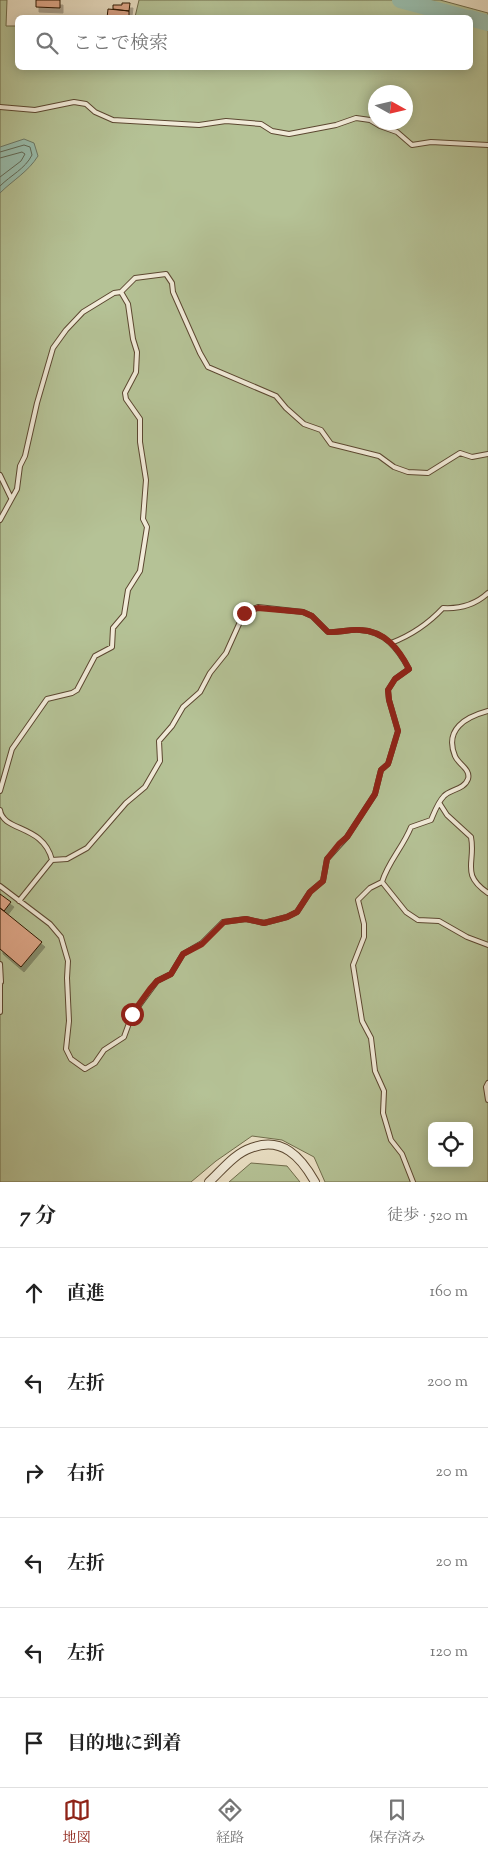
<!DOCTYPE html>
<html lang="ja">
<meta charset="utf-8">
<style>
:root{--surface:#fff;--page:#f2f2f2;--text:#222;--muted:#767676;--line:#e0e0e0;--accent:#8f2418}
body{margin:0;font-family:"Sorts Mill Goudy","Noto Serif JP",serif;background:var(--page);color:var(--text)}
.controls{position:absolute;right:15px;bottom:15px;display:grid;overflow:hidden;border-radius:8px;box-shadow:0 2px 12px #0003}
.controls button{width:45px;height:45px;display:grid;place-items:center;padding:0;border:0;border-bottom:1px solid var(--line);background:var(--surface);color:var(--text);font:25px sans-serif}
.compass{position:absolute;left:368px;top:85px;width:45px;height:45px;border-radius:50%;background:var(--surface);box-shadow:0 2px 12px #0003;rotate:98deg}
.stop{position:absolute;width:15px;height:15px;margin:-11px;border:4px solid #8f2418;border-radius:50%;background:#fff}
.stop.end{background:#8f2418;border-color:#fff;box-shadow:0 1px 5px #0008}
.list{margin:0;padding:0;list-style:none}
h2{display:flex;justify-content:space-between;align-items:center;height:65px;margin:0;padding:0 20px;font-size:21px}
h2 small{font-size:16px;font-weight:400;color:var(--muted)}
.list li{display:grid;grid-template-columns:32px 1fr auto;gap:15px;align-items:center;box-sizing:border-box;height:90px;padding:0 20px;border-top:1px solid var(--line)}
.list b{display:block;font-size:19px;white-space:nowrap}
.list em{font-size:16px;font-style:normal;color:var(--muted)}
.icon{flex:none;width:28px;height:28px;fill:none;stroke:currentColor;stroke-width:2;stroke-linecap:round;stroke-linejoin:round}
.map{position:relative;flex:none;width:488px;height:1182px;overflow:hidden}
.search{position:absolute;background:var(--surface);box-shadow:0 2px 12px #0003;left:15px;right:15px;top:15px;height:55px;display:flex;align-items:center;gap:12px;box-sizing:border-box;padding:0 18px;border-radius:8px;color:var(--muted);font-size:19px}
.sheet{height:605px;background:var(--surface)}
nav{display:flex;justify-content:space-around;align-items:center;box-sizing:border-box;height:70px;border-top:1px solid var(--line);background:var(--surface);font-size:14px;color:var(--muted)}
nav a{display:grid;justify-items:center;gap:2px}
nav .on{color:var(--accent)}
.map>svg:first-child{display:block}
.green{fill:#b5c296;stroke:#706c4b;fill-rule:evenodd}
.water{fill:#99beae;stroke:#6d7a68}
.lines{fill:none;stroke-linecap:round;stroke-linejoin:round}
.shore{stroke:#626a57;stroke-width:1}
.river{stroke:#99beae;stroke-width:16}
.building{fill:#e0a88a;stroke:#2c1500;filter:url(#shadow)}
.service-casing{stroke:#5c4831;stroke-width:6}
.minor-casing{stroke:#5c4831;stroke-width:10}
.service{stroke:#f1ebd9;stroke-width:4}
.minor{stroke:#f1ebd9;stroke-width:8}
.route{stroke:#8f2418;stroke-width:6}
</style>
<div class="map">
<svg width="488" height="1182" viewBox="0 0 488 1182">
<defs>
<filter id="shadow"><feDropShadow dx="3" dy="5" stdDeviation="0" flood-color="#0004"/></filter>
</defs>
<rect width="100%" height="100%" fill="#eae0c5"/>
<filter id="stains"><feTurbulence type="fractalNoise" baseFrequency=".004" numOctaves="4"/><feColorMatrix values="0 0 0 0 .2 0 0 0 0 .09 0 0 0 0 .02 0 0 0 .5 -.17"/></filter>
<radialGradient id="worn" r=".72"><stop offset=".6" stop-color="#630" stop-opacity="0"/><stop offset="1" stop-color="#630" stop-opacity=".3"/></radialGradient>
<path class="green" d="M0,0H7L6,26H17L18,68H470V18L135,17L139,0H440L488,13V1182H325L314,1157L282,1140L252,1136L216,1161L191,1182H0ZM376,92H406V122H376ZM432,1126H469V1163H432Z
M251,1163L287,1166L300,1182H229Z"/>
<path class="water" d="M24,139L34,143L38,156C28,172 13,180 0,193V147Z"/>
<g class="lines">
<path class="shore" d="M0,152L24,145L30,147L32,155C25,169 11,175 0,186
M0,158L22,152L25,154L21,161L0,177"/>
<path class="river" d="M400,0L467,18
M470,18L488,23"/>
</g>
<path class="building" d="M36,0H60V8L36,7Z
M122,3H130L129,11L113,9V5H122Z
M108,9L129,11V18H107Z
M0,894L11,902L4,911L0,908Z
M0,908L42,942L21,967L0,949Z"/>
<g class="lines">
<g class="service-casing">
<path id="service" d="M0,107L35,110L74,102L86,104L95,112L113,120L199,125L226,121L261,124L272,131L289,134L336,125L356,118L370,120L380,126L397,132L412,145L431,142L488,145
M0,475L11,498
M0,520L17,489L20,466L25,456L37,403L53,348L66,330L83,312L114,293L121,292L135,278L166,274L172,283L173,292L200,353L208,367L276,396L286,408L304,424L321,430L331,444L379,456L394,467L408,472L428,473L460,453L472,457L488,454
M391,643C412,635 428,624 443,608C460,609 475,605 488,593
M0,791L12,749L47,699L72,693L77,690L95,656L112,647L113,628L124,615L128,590L140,571L147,527L143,519L146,480L140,442V419L126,399L125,393L136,372L137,352L133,339L128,304L121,292
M440,804L447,815L471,837C476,863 460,874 488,893
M0,810C3,832 43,824 52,860
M382,882L406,912L418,920L439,921L467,937L488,945
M0,886L50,924L61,937L68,961L67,978L69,1021L66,1049L71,1059L85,1069L95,1063L104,1050L124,1037L132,1015L157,981L171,974L183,954L202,943L223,922L246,919L264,923L287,917L297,912L310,892L323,881L327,859L347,837L375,794L381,770L388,764L398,731L389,700L388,690L395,679L409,669C398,649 385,631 360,630C349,629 339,633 328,632L312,616L303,612L258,607L244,613L226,653L210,673L200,692L183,707L172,726L159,741L160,761L145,787L126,803L87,848L67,859L52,860L19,901
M0,964L1,982
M0,980V1012
M488,1083L486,1087L488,1100
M413,1182L402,1154L391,1140L383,1113L384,1091L375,1071L371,1038L362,1021L353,965L364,937V924L358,900L370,888L382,882C388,862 403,847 411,827L431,820C434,813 438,802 444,796C450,789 464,790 468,779C471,769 458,764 455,756C444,729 466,717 488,711"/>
</g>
<g class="minor-casing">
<path id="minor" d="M209,1182C221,1171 235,1153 251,1148C282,1136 301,1157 315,1182"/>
</g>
<use href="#service" class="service"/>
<use href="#minor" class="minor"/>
</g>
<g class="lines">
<path class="route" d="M132,1014L150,989L157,981L171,974L183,954L202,944L224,922L246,919L264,923L287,917L297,912L310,892L323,881L327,859L339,844L347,837L375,794L381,770L388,764L398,731L389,700L388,690L395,679L409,669C399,649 385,631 360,630C349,629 339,633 328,632L312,616L303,612L258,608L244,613"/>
</g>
<rect width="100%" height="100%" filter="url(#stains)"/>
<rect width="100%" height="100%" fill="url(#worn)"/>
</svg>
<div class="controls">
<button><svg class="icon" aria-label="locate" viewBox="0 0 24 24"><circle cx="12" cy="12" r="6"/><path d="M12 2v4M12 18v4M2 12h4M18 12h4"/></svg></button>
</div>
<svg class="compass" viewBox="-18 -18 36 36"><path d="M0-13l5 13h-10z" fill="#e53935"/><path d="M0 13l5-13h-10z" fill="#767676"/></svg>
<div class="stop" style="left:132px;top:1014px"></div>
<div class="stop end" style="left:244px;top:613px"></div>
<div class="search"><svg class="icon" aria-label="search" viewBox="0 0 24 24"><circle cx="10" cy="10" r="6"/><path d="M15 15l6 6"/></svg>ここで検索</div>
</div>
<section class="sheet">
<h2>7 分<small>徒歩 · 520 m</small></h2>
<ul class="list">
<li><svg class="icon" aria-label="ahead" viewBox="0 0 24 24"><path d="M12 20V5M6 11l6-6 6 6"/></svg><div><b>直進</b></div><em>160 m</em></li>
<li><svg class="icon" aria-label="left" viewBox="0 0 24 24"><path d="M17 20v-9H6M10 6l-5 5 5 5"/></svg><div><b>左折</b></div><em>200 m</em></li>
<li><svg class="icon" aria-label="right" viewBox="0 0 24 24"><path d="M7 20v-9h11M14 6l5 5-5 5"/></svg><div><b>右折</b></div><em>20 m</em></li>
<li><svg class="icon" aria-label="left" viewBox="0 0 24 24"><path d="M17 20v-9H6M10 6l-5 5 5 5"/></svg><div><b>左折</b></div><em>20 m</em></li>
<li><svg class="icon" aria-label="left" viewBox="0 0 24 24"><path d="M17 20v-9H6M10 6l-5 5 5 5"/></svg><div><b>左折</b></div><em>120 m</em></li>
<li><svg class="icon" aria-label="arrive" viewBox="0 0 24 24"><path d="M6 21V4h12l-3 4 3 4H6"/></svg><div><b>目的地に到着</b></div></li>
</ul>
</section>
<nav>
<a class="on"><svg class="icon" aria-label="map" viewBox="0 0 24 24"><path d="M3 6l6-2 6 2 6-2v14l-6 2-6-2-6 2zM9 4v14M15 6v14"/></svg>地図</a>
<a><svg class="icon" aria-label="directions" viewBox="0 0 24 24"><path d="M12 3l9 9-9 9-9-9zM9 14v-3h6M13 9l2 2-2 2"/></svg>経路</a>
<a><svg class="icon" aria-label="saved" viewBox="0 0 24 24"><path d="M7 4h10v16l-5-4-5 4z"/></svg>保存済み</a>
</nav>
